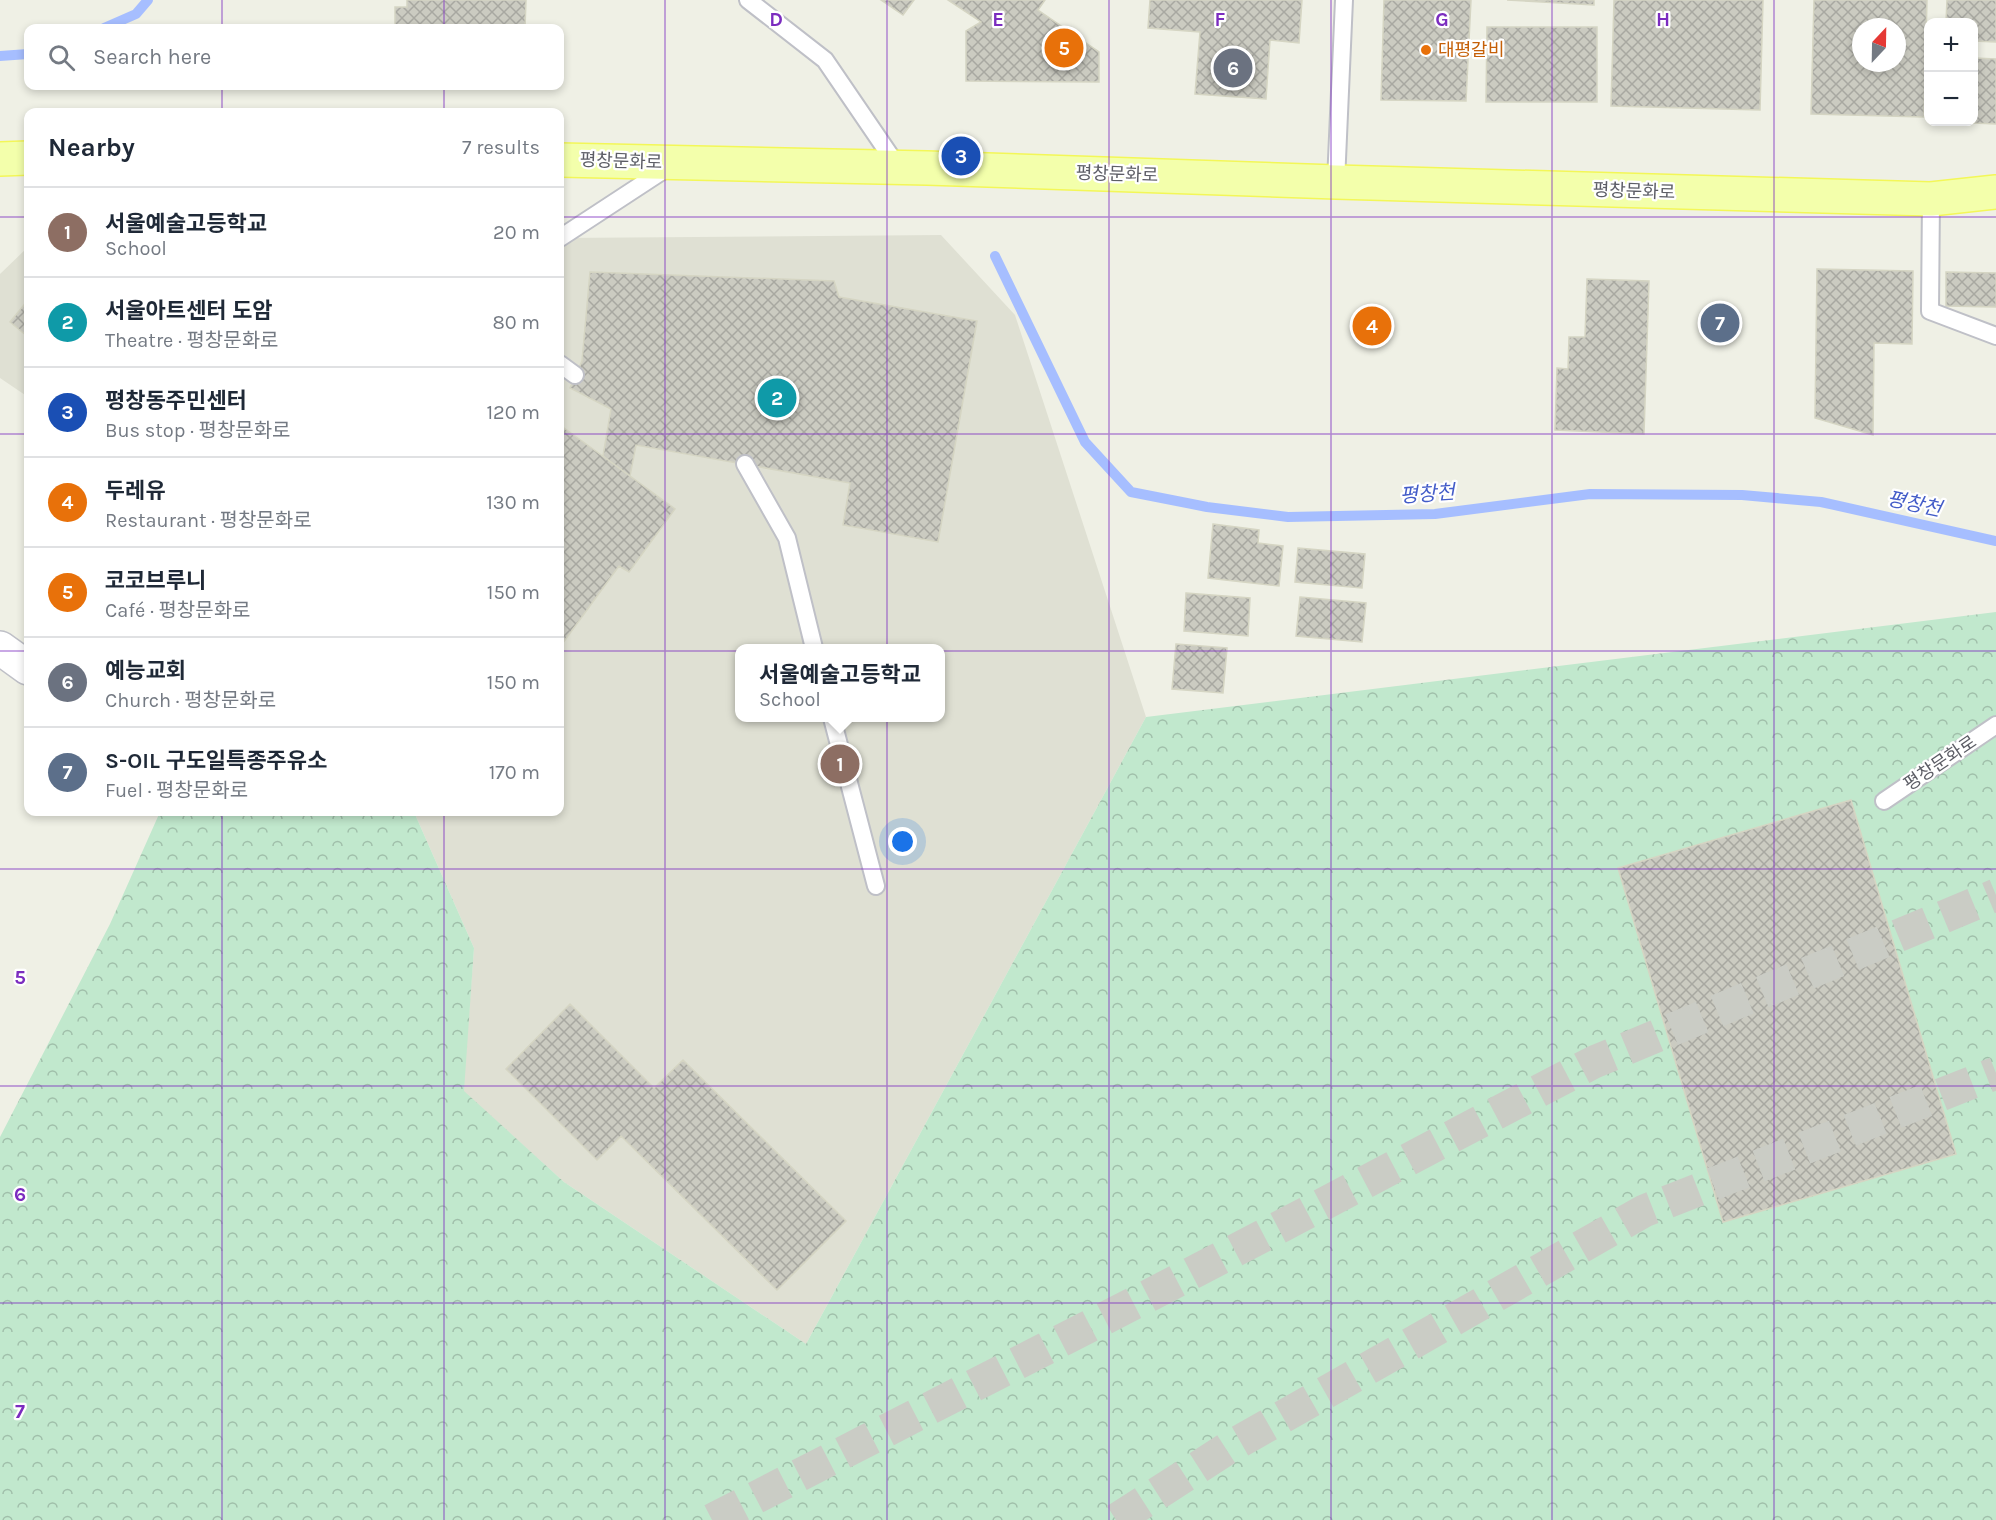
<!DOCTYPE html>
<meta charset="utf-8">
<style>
:root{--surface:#fff;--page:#f2f2f3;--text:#1f2937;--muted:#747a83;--line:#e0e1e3;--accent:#7d4c32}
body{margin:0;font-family:Karla,"Noto Sans KR",sans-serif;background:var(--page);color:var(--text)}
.controls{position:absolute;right:18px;top:18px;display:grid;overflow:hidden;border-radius:12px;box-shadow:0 3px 9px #0003}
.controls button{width:54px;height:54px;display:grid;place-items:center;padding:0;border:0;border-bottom:2px solid var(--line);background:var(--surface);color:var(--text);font:30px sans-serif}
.compass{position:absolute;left:1852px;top:18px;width:54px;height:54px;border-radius:50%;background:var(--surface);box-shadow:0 3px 9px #0003;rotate:22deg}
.you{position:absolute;left:903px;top:842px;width:21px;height:21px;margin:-15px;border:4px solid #fff;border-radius:50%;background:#1a73e8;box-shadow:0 0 0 9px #1a73e833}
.badge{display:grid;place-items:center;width:39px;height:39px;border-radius:50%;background:var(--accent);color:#fff;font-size:20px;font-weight:700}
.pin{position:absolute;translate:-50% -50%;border:3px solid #fff;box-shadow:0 2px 6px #0006}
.popup{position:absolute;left:735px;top:644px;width:210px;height:78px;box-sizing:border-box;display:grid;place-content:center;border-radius:12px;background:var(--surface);filter:drop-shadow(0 2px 4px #0005);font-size:20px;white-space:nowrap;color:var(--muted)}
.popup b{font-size:22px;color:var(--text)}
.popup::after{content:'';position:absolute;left:50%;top:100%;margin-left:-12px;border:12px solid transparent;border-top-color:var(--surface)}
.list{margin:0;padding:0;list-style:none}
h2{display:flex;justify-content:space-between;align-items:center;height:78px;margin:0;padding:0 24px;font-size:26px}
h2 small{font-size:20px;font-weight:400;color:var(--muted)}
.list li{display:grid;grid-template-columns:39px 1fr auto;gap:18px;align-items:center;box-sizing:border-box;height:90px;padding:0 24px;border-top:2px solid var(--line)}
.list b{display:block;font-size:22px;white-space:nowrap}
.list p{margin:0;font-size:20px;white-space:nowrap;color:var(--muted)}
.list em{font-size:20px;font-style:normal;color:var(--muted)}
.icon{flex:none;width:33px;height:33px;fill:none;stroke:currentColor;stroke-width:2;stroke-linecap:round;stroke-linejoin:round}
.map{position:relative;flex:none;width:1996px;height:1520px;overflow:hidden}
.search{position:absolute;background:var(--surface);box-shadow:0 3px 9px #0003;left:24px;top:24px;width:540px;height:66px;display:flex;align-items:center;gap:15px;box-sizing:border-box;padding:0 21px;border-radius:12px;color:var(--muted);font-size:22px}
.panel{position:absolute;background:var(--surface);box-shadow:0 3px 9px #0003;left:24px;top:108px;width:540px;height:708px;border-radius:12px}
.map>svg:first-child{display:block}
.education{fill:#dfe0d3;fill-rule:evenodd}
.forest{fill:url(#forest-crowns)}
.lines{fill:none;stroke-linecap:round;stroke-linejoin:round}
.stream{stroke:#a6beff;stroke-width:10}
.building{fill:url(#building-cross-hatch);stroke:#d5d5c3;stroke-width:1.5;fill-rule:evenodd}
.highway-tunnel{stroke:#caccc5;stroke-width:33;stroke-dasharray:33 16;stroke-linecap:butt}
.lane-casing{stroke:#bfc0c7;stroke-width:20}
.street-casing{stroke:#bfc0c7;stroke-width:36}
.primary-casing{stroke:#f3f758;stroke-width:36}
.lane{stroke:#fff;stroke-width:16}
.street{stroke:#fff;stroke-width:33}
.primary{stroke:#f3ffab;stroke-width:33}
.grid{fill:none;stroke:#7b2cbf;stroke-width:1.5;stroke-opacity:0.55}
.food-dot{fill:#e8710a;stroke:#fff;stroke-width:2}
.labels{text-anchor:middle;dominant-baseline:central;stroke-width:4.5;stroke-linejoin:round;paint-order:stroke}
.food-label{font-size:18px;fill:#c56008;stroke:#fff;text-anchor:start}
.street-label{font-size:18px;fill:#5d5e66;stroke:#fff}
.water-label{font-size:20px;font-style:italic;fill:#435cc8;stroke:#fff}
.grid-label{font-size:20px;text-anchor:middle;font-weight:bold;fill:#7b2cbf;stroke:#fff;stroke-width:4.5;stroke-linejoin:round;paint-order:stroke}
</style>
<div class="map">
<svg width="1996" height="1520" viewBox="0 0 1996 1520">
<defs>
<pattern id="forest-crowns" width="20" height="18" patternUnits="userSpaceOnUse" patternTransform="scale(1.5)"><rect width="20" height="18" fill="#c1e8cd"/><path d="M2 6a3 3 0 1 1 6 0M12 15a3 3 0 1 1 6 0" fill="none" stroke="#a0bfaa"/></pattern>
<pattern id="building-cross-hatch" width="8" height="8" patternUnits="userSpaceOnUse" patternTransform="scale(1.5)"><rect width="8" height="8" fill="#cbcbc1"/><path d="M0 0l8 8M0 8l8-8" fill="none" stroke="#a8a8a1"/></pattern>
</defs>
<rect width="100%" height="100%" fill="#eff0e5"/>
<path class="education" d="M941,235L1015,315L1146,717L806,1344L564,1182L463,1091L474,948L414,812H560V238ZM740,648H940V718H740Z
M28,247V397L0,378V274Z"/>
<path class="forest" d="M1996,612V1520H0V1137L110,924L160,812H414L474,948L464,1091L564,1182L806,1344L1146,717Z"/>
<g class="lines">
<path class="stream" d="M104,28L136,14L148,0
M0,56L28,54
M995,256L1085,442L1131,492L1207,507L1288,517L1435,514L1590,494L1742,495L1821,502L1996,541"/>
</g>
<path class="building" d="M407,0H526L525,28H395V7H407Z
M881,0H914L903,15Z
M948,0H1045L1038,10L1099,52V82L966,81V31L981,22Z
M1150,0H1302L1299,43L1270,40L1266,99L1195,94L1200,32L1148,28Z
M1384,0H1471L1466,101L1381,100Z
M1507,0H1594V5Z
M1614,0H1763L1760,110L1611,106Z
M1814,0H1927L1924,117L1811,114ZM1861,27H1897V63H1861Z
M1947,0H1996V42L1974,41V22H1946Z
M1487,27H1597V102H1486Z
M1974,58L1996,59V124L1952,122H1974Z
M1817,269L1913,271L1912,344L1874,343L1873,435L1815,418Z
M590,272L834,281L839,297L977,321L938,542L843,525L850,483L636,445L630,476L603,456L611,409L570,388L582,361Z
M1946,272L1996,273V307L1946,306Z
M1587,279L1649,281L1644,434L1555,430L1557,368L1568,369L1569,337H1585Z
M28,300V337L10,322Z
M560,425L675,509L629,572L619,566L560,647Z
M1213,524L1259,530L1258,543L1283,546L1279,586L1208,578Z
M1298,548L1365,554L1362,588L1295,582Z
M1186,593L1250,598L1248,636L1184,631Z
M1300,597L1366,603L1362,642L1296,636Z
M1176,644L1227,648L1223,693L1172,689Z
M1851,800L1956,1154L1723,1222L1618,868Z
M570,1004L654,1088L683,1060L846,1221L777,1290L621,1136L597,1160L506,1069Z"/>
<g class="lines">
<path class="highway-tunnel" d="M712,1520L1152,1294L1594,1062L1996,895
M1116,1520L1228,1448L1644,1211L1996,1073"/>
<g class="lane-casing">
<path id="lane" d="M748,0L825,60L898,167
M1336,182L1344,0
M1931,199L1930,311L1996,336
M560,238L670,166
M560,364L575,375
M745,464L787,538L814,648
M832,718L876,886
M1884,801L1996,725"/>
</g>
<g class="street-casing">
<path id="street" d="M0,648L28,668"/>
</g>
<g class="primary-casing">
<path id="primary" d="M0,159L28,158
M560,160L927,168L1336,182L1931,199L1996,192"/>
</g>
<use href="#lane" class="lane"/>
<use href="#street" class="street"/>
<use href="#primary" class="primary"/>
</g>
<path class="grid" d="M222,0V28M444,0V28M665,0V1520M887,0V1520M1109,0V1520M1331,0V1520M1552,0V1520M1774,0V1520M222,86V112M444,86V112M0,217H28M560,217H1996M0,434H28M560,434H1996M0,651H28M560,651H1996M222,812V1520M444,812V1520M0,869H1996M0,1086H1996M0,1303H1996"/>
<circle class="food-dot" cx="1426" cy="50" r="6"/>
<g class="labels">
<g class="food-label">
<text x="1438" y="50">대평갈비</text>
</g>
<g class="street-label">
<text transform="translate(621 161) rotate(2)">평창문화로</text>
<text transform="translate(1117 174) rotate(2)">평창문화로</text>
<text transform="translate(1634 191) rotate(2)">평창문화로</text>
<text transform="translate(1940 763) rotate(-34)">평창문화로</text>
</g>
<g class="water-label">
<text transform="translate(1427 494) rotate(-4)">평창천</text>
<text transform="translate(1914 504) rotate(12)">평창천</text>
</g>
</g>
<g class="grid-label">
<text x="776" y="26">D</text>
<text x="998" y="26">E</text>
<text x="1220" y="26">F</text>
<text x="1442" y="26">G</text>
<text x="1663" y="26">H</text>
<text x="20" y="984">5</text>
<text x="20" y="1201">6</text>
<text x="20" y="1418">7</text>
</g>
</svg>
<div class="controls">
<button>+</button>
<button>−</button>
</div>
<svg class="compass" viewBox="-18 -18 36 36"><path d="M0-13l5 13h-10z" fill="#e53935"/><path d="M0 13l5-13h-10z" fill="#747a83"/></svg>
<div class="you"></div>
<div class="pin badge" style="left:840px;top:764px;background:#8d6e63">1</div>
<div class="popup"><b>서울예술고등학교</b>School</div>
<div class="pin badge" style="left:777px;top:398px;background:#0f9aa8">2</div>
<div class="pin badge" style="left:961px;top:156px;background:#1a4fb4">3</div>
<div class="pin badge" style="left:1372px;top:326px;background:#e8710a">4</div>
<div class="pin badge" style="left:1064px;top:48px;background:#e8710a">5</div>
<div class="pin badge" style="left:1233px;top:68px;background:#6b7280">6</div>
<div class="pin badge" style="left:1720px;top:323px;background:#5c6f8a">7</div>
<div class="search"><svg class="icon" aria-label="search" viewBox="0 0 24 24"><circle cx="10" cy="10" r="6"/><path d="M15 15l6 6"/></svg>Search here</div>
<section class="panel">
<h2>Nearby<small>7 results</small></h2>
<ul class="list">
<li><span class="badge" style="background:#8d6e63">1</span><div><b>서울예술고등학교</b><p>School</p></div><em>20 m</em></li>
<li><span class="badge" style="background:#0f9aa8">2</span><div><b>서울아트센터 도암</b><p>Theatre · 평창문화로</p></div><em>80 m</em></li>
<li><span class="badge" style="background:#1a4fb4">3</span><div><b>평창동주민센터</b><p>Bus stop · 평창문화로</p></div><em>120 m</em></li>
<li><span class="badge" style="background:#e8710a">4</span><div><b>두레유</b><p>Restaurant · 평창문화로</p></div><em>130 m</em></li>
<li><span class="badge" style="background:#e8710a">5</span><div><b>코코브루니</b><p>Café · 평창문화로</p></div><em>150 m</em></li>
<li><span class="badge" style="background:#6b7280">6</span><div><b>예능교회</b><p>Church · 평창문화로</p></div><em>150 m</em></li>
<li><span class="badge" style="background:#5c6f8a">7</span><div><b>S-OIL 구도일특종주유소</b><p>Fuel · 평창문화로</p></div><em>170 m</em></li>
</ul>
</section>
</div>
